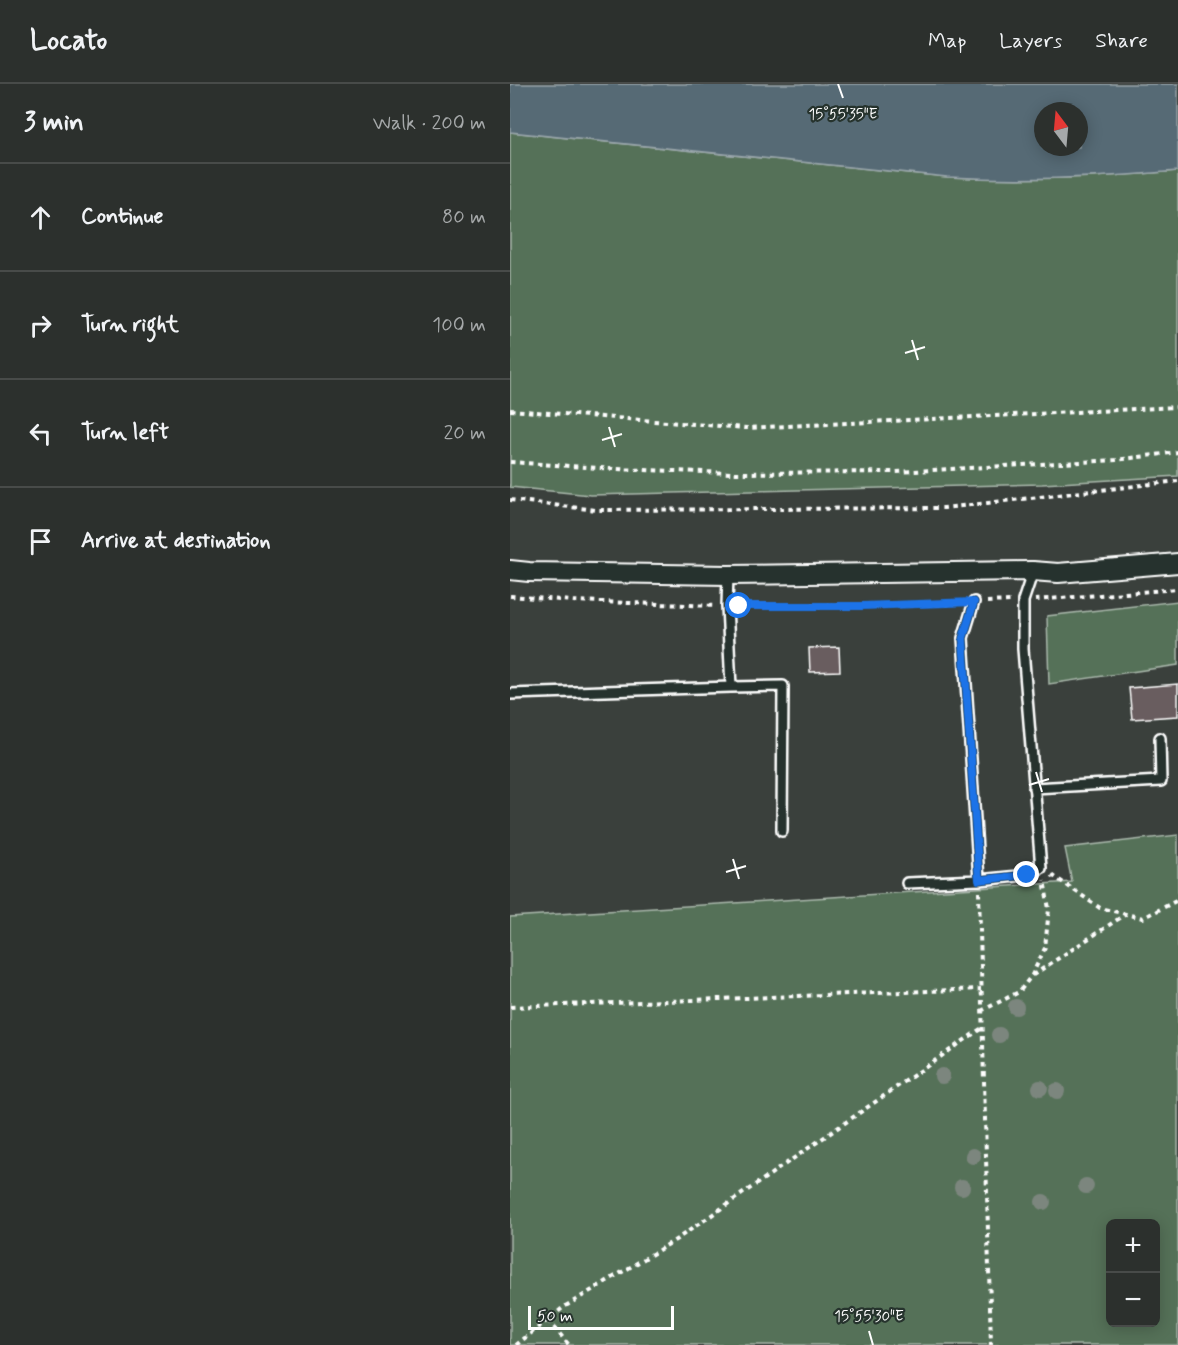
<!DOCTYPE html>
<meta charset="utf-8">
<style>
:root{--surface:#2c302d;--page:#343835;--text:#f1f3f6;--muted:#a6a9aa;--line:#484b49}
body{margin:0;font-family:Mynerve,sans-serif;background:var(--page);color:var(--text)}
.controls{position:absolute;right:18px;bottom:18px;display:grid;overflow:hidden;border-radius:9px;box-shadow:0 3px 15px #0003}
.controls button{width:54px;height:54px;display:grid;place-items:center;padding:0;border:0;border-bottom:2px solid var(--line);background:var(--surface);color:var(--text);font:30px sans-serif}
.compass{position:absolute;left:524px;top:18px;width:54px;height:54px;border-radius:50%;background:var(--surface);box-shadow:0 3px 15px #0003;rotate:344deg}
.scale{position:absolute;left:18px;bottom:15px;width:146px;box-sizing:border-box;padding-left:6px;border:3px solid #fff;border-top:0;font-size:16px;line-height:21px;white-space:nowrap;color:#fff;-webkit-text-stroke:4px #26332d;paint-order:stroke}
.stop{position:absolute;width:18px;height:18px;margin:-14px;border:4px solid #1a73e8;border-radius:50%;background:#fff}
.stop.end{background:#1a73e8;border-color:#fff;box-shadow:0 2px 6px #0008}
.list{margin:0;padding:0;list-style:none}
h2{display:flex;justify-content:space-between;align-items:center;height:78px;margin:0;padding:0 24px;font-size:26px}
h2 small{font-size:20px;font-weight:400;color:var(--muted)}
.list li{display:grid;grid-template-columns:39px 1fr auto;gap:18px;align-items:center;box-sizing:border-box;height:108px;padding:0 24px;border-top:2px solid var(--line)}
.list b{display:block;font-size:22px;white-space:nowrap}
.list em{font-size:20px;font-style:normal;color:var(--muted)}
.icon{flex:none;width:33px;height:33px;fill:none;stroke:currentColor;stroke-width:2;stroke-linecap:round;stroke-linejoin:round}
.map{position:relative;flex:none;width:668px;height:1261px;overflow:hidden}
header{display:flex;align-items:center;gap:36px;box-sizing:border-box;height:84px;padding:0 30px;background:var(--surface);border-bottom:2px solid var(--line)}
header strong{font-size:28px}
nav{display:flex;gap:33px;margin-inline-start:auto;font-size:21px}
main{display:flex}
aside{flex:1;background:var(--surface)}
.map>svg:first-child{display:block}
.green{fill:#557158;stroke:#aab8ac;stroke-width:1.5;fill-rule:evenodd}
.water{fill:#566b74;stroke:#9aa6ac;stroke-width:1.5;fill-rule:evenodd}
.building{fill:#695d5f;stroke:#fff;stroke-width:1.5}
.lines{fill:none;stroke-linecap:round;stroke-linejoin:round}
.lane-casing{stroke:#fff;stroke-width:14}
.street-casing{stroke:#fff;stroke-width:22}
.path{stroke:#fff;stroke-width:4;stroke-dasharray:4.5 4.5;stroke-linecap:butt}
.lane{stroke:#26332d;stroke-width:9}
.street{stroke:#26332d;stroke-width:18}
.tree{fill:#7c867e}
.route{stroke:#1a73e8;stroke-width:8}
.ticks{fill:none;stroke:#fff;stroke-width:2}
.ticks-label{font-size:15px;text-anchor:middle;fill:#fff;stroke:#26332d;stroke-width:4.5;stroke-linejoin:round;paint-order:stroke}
</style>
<header>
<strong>Locato</strong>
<nav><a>Map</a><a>Layers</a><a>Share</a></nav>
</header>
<main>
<aside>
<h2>3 min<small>Walk · 200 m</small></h2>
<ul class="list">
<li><svg class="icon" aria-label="ahead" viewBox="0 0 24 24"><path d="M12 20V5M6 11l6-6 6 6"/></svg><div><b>Continue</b></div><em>80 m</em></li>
<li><svg class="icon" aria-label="right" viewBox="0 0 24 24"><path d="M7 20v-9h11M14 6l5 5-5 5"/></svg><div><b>Turn right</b></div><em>100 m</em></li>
<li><svg class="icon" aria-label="left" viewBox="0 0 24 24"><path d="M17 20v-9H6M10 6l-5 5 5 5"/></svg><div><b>Turn left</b></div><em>20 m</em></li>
<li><svg class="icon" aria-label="arrive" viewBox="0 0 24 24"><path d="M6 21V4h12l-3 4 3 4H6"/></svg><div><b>Arrive at destination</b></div></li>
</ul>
</aside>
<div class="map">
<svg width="668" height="1261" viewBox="0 0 668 1261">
<rect width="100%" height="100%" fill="#3a403c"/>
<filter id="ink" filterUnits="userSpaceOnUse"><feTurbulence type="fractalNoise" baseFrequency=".0167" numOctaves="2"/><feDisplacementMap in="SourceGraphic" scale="12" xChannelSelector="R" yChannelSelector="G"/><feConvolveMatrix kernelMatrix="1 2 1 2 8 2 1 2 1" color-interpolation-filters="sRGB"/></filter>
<g filter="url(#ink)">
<path class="green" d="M0,48L437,93C515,97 591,94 668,87V392L532,400L81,411L0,403Z
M668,517V581L539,600L537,532Z
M668,751V1261H0V833L562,798L555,764ZM600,1140H646V1238H600Z"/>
<path class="water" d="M0,0H668V87C591,94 515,97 437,93L0,48ZM533,27H569V63H533Z"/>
<path class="building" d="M329,563L330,587L300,588L299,564Z
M668,600V632L622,635L619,604Z"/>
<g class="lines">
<g class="lane-casing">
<path id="lane" d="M464,518L453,554L469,796L517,791L531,784L513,565V517L523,487
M221,603L273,602L272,747
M0,610L221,603L217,522L218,491
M524,704L651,697L650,654
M397,799L469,796"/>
</g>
<g class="street-casing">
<path id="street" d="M0,486L19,488L218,491L523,487L548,489L668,479"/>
</g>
<path class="path" d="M0,326L236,344L668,323
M0,378L105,385L223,389L385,388L606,376L668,368
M0,416L86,426L434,424L668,397
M0,512L63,517L206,522
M525,516L668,505
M477,518L500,517
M228,522H352L452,519
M542,791L590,824L633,834L668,816
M469,808L481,1261
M523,891L616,830
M0,923L471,905
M471,927L509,908L522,891L535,864L539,825L534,796
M38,1236L59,1261
M6,1261L54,1223L167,1155L472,944"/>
<use href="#lane" class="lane"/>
<use href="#street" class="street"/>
</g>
<g class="tree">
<circle cx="506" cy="923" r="8"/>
<circle cx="489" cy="951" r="8"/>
<circle cx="432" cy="992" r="8"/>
<circle cx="530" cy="1004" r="8"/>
<circle cx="547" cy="1007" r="8"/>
<circle cx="463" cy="1072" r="8"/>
<circle cx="576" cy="1102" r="8"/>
<circle cx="452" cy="1103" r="8"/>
<circle cx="533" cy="1118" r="8"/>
</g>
</g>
<g class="lines" filter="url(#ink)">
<path class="route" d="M229,522H352L464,518L453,554L469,796L517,791"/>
</g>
<path class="ticks" d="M328,0L333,14M402,256L408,276M395,269L415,263M99,343L105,363M92,356L112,350M526,688L532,708M519,701L539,695M223,775L229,795M216,788L236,782M359,1247L363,1261"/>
<g class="ticks-label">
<text x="333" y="35">15°55'35"E</text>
<text x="359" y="1237">15°55'30"E</text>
</g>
</svg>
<div class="controls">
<button>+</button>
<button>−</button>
</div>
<svg class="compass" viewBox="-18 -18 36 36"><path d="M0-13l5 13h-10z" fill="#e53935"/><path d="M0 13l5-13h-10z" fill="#a6a9aa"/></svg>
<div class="scale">50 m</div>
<div class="stop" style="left:229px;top:522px"></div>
<div class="stop end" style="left:517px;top:791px"></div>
</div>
</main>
